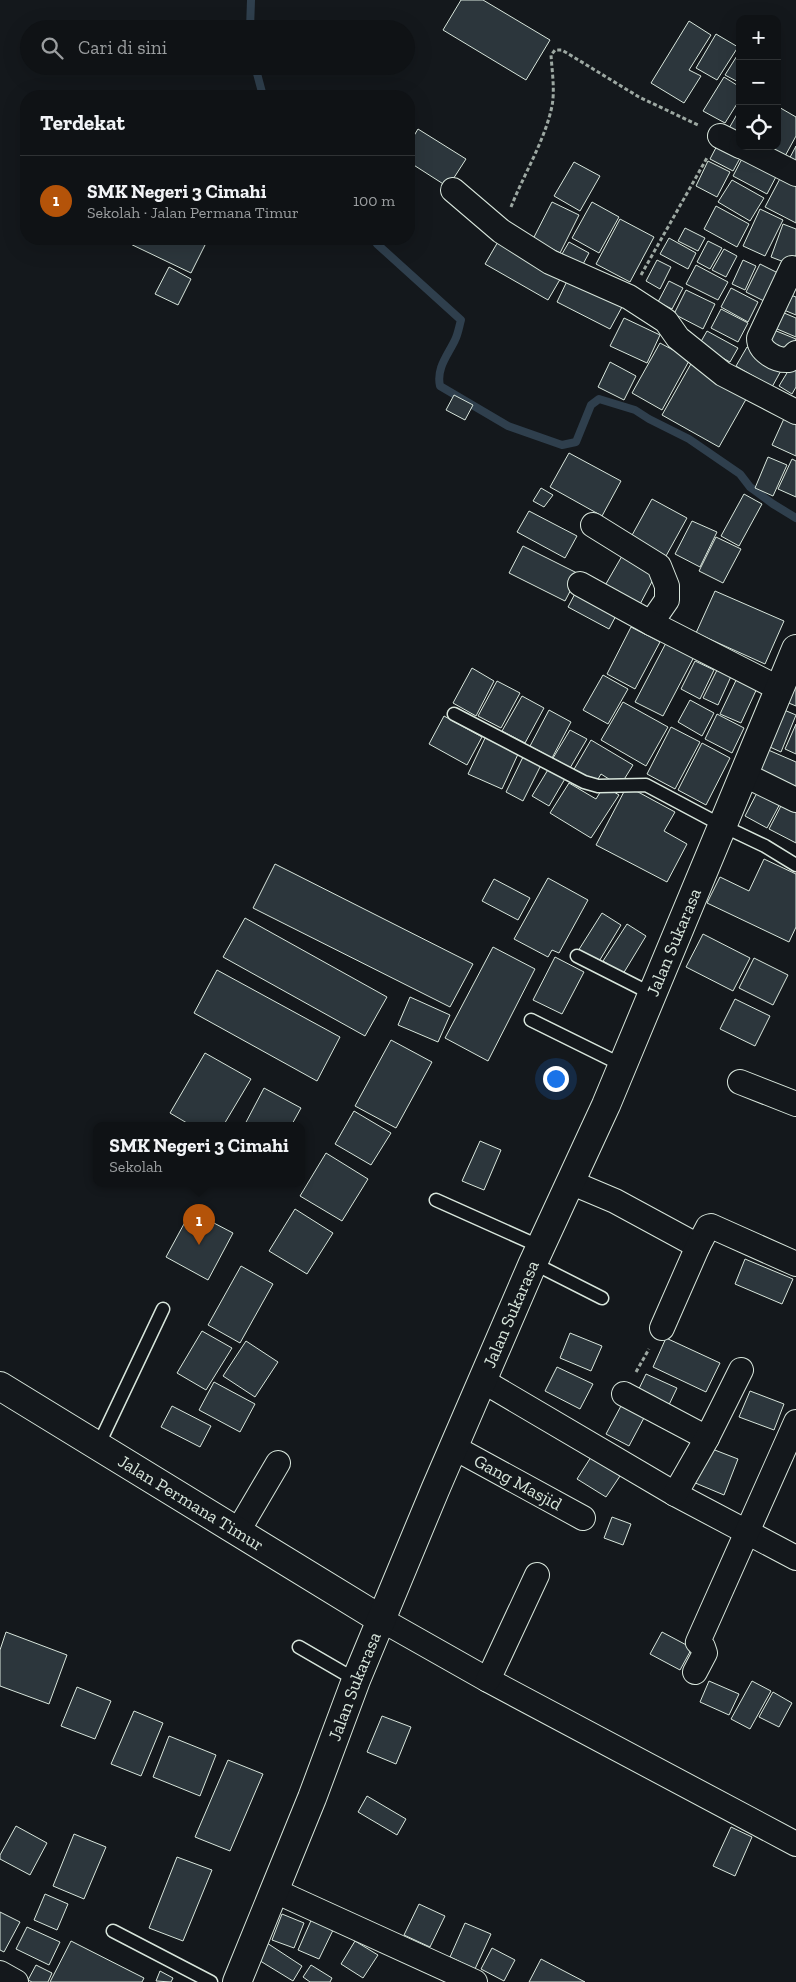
<!DOCTYPE html>
<html lang="id">
<meta charset="utf-8">
<style>
:root{--surface:#0f1215;--page:#1d2022;--text:#f1f3f6;--muted:#9b9ea0;--line:#2f3234;--accent:#b45309}
body{margin:0;font-family:"Zilla Slab",serif;background:var(--page);color:var(--text)}
.controls{position:absolute;right:15px;top:15px;display:grid;overflow:hidden;border-radius:10px;box-shadow:0 5px 20px #0002}
.controls button{width:45px;height:45px;display:grid;place-items:center;padding:0;border:0;border-bottom:1px solid var(--line);background:var(--surface);color:var(--text);font:25px sans-serif}
.you{position:absolute;left:555px;top:1078px;width:18px;height:18px;margin:-12px;border:4px solid #fff;border-radius:50%;background:#1a73e8;box-shadow:0 0 0 8px #1a73e833}
.badge{display:grid;place-items:center;width:32px;height:32px;border-radius:50%;background:var(--accent);color:#fff;font-size:16px;font-weight:700}
.pin{position:absolute;translate:-50% -41px;filter:drop-shadow(0 1px 2px #0008)}
.pin::after{content:'';position:absolute;top:26px;width:18px;height:15px;background:inherit;clip-path:polygon(0 0,100% 0,50% 100%)}
.popup{position:absolute;left:93px;top:1122px;width:212px;height:65px;box-sizing:border-box;display:grid;place-content:center;border-radius:10px;background:var(--surface);filter:drop-shadow(0 1px 4px #0005);font-size:16px;white-space:nowrap;color:var(--muted)}
.popup b{font-size:19px;color:var(--text)}
.popup::after{content:'';position:absolute;left:50%;top:100%;margin-left:-10px;border:10px solid transparent;border-top-color:var(--surface)}
.list{margin:0;padding:0;list-style:none}
h2{display:flex;justify-content:space-between;align-items:center;height:65px;margin:0;padding:0 20px;font-size:21px}
h2 small{font-size:16px;font-weight:400;color:var(--muted)}
.list li{display:grid;grid-template-columns:32px 1fr auto;gap:15px;align-items:center;box-sizing:border-box;height:90px;padding:0 20px;border-top:1px solid var(--line)}
.list b{display:block;font-size:19px;white-space:nowrap}
.list p{margin:0;font-size:16px;white-space:nowrap;color:var(--muted)}
.list em{font-size:16px;font-style:normal;color:var(--muted)}
.icon{flex:none;width:28px;height:28px;fill:none;stroke:currentColor;stroke-width:2;stroke-linecap:round;stroke-linejoin:round}
.map{position:relative;flex:none;width:796px;height:1982px;overflow:hidden}
.search{position:absolute;background:var(--surface);box-shadow:0 5px 20px #0002;left:20px;top:20px;width:395px;height:55px;display:flex;align-items:center;gap:12px;box-sizing:border-box;padding:0 18px;border-radius:28px;color:var(--muted);font-size:19px}
.panel{position:absolute;background:var(--surface);box-shadow:0 5px 20px #0002;left:20px;top:90px;width:395px;height:155px;border-radius:20px}
.map>svg:first-child{display:block}
.lines{fill:none;stroke-linecap:round;stroke-linejoin:round}
.stream{stroke:#2f3f4d;stroke-width:8}
.building{fill:#2c363c;stroke:#d8e6dc}
.service-casing{stroke:#d8e6dc;stroke-width:15}
.minor-casing{stroke:#d8e6dc;stroke-width:26}
.tertiary-casing{stroke:#d8e6dc;stroke-width:30}
.path{stroke:#9da8a2;stroke-width:3;stroke-dasharray:4 2.5;stroke-linecap:butt}
.service{stroke:#14181c;stroke-width:12}
.minor{stroke:#14181c;stroke-width:24}
.tertiary{stroke:#14181c;stroke-width:28}
.labels{text-anchor:middle;dominant-baseline:central;stroke-width:4;stroke-linejoin:round;paint-order:stroke}
.street-label{font-size:18px;fill:#d8e6dc;stroke:#14181c}
</style>
<div class="map">
<svg width="796" height="1982" viewBox="0 0 796 1982">
<rect width="100%" height="100%" fill="#14181c"/>
<g class="lines">
<path class="stream" d="M250,29L251,0
M255,66L263,96
M374,239L377,244L461,320C459,327 458,334 455,340C448,355 436,368 440,386L508,426L562,445L576,442L591,405L599,399L635,410L649,419L689,439L740,474L750,487L773,504L796,518"/>
</g>
<path class="building" d="M461,0H483L550,40L526,80L443,30Z
M689,21L711,35L689,70L701,76L684,103L651,83Z
M716,34L738,47L717,80L696,68Z
M740,51V83L725,75Z
M724,77L740,87V99L725,123L703,111Z
M777,106L796,117V136L784,158L762,146H777Z
M740,109V137L728,130Z
M418,129L466,159L448,187L409,162V144Z
M721,138L744,151L733,171L710,159Z
M796,146V170L786,165Z
M745,153L779,171L767,194L733,176Z
M708,161L730,172L717,197L696,186Z
M574,162L600,176L580,211L554,196Z
M784,171L796,178V223L765,207Z
M732,180L764,198L750,221L718,202Z
M552,202L579,215L560,253L533,239Z
M592,202L619,217L599,253L572,238Z
M716,206L749,224L737,247L704,229Z
M760,209L783,220L765,256L743,246Z
M620,219L654,237L630,282L596,264Z
M783,224L796,229V255L792,265L771,257Z
M685,228L705,238L698,251L678,241Z
M669,238L696,253L688,269L660,254Z
M120,239H208L191,273Z
M499,240L562,276L548,300L485,264Z
M708,241L722,248L710,269L697,262Z
M569,242L589,253L582,266L562,254Z
M724,249L737,256L726,277L712,270Z
M657,260L671,267L660,289L646,281Z
M743,260L756,266L745,290L732,284Z
M760,264L784,276L770,304L746,292Z
M696,265L728,282L718,300L686,284Z
M169,267L191,279L178,305L155,294Z
M568,279L622,307L610,329L557,302Z
M669,281L683,288L672,309L658,302Z
M731,288L758,302L748,322L721,307Z
M686,290L715,304L703,329L674,314Z
M785,293L796,297V315L779,308Z
M721,309L748,323L738,342L711,328Z
M777,310L796,318V337L770,326Z
M624,318L660,335L647,363L610,346Z
M769,328L796,339L791,355L762,343Z
M707,331L738,348L730,362L699,345Z
M660,343L690,359L662,410L632,393Z
M747,347L783,367L772,387L736,366Z
M796,358V387L792,394L779,386Z
M610,362L636,376L624,400L598,387Z
M692,362L749,394L719,447L662,415Z
M454,395L473,405L465,420L446,410Z
M787,412L796,416V456L772,445Z
M569,453L621,481L602,516L550,487Z
M768,457L787,465L773,496L755,488Z
M792,459L796,461V497L778,489Z
M541,488L553,495L544,507L533,501Z
M744,494L762,504L739,546L721,536Z
M652,499L687,518L666,556L631,537Z
M529,511L577,536L565,558L517,532Z
M692,521L717,532L700,567L675,554Z
M716,537L741,549L723,583L699,571Z
M523,546L579,574L565,601L509,573Z
M622,556L656,574L638,608L603,589Z
M578,588L619,610L609,629L568,607Z
M715,591L784,621L765,664L696,633Z
M631,627L660,642L635,689L607,674Z
M667,641L695,655L663,716L635,702Z
M695,661L714,670L700,699L681,689Z
M719,666L733,672L718,705L703,698Z
M472,668L494,681L476,716L453,703Z
M796,670V706L779,699Z
M739,674L759,684L741,723L720,714Z
M603,675L628,689L608,724L583,710Z
M497,681L520,693L501,728L478,716Z
M522,696L544,708L525,743L502,731Z
M690,700L714,713L702,736L678,722Z
M623,702L668,727L646,766L601,740Z
M777,707L796,715L781,752L761,743Z
M549,710L571,722L552,758L530,746Z
M717,714L744,728L732,753L705,739Z
M444,716L482,737L467,765L429,744Z
M796,724V754L785,749Z
M671,727L700,742L675,789L647,774Z
M570,730L587,739L570,768L553,758Z
M486,736L519,752L502,789L468,774Z
M591,740L633,765L620,786L601,774L595,784L573,771Z
M702,743L730,758L706,805L678,790Z
M766,749L796,762V790L756,772Z
M523,757L541,765L523,801L506,792Z
M549,768L566,777L549,806L532,796Z
M569,783L596,799L604,786L619,795L591,838L550,813Z
M627,786L675,812L664,831L687,844L667,882L596,845Z
M759,789L782,800L767,828L745,816Z
M784,800L796,806V843L769,829Z
M764,859L796,874V927L789,942L707,903L720,877L749,891Z
M275,864L473,964L450,1007L253,908Z
M548,878L588,900L559,953L552,950L548,957L514,939Z
M494,879L530,898L518,920L482,901Z
M602,913L621,925L598,963L578,951Z
M245,918L387,997L365,1036L223,957Z
M627,924L646,936L623,974L603,961Z
M703,934L750,958L733,991L686,967Z
M493,947L535,969L488,1061L445,1038Z
M555,957L584,972L562,1014L533,1000Z
M754,958L788,975L773,1005L739,988Z
M217,970L340,1037L317,1081L194,1013Z
M410,997L450,1015L438,1042L398,1025Z
M735,999L770,1016L755,1046L720,1029Z
M391,1040L432,1062L396,1128L355,1106Z
M205,1053L251,1079L223,1126H192L170,1113Z
M264,1088L301,1108L291,1126H244Z
M354,1111L391,1133L371,1165L335,1144Z
M480,1141L501,1150L484,1190L462,1181Z
M326,1153L368,1179L342,1221L300,1196Z
M295,1209L333,1233L307,1274L269,1251Z
M191,1211L233,1233L208,1280L166,1257Z
M745,1259L793,1279L782,1304L735,1284Z
M241,1266L273,1284L240,1343L208,1325Z
M202,1331L232,1348L206,1390L177,1373Z
M570,1333L602,1346L591,1371L560,1358Z
M666,1338L720,1363L706,1392L653,1367Z
M246,1341L278,1362L255,1397L223,1376Z
M557,1367L593,1384L580,1409L545,1391Z
M646,1374L677,1388L667,1409L636,1395Z
M214,1382L255,1404L240,1432L199,1410Z
M750,1391L784,1404L774,1430L739,1417Z
M622,1404L645,1416L629,1446L606,1434Z
M172,1406L211,1426L200,1447L161,1427Z
M707,1447L738,1459L724,1495L693,1482Z
M591,1457L620,1476L606,1497L577,1479Z
M612,1517L631,1524L623,1545L604,1538Z
M6,1632L67,1655L49,1704L0,1686V1650Z
M662,1632L692,1648L680,1670L650,1654Z
M709,1681L739,1694L729,1715L700,1702Z
M752,1681L771,1691L750,1729L731,1719Z
M77,1687L111,1701L95,1739L61,1726Z
M773,1692L792,1703L779,1727L759,1717Z
M134,1711L163,1723L141,1776L111,1764Z
M382,1716L411,1727L396,1764L367,1752Z
M169,1736L216,1755L200,1796L153,1777Z
M228,1760L263,1774L230,1851L195,1837Z
M367,1796L406,1819L397,1835L358,1812Z
M16,1826L47,1843L30,1875L0,1859V1855Z
M731,1827L752,1837L735,1876L713,1866Z
M74,1834L106,1847L84,1899L53,1886Z
M177,1857L212,1870L183,1941L149,1928Z
M45,1894L68,1904L57,1930L34,1920Z
M419,1904L445,1916L430,1947L404,1935Z
M0,1912L20,1922L4,1952L0,1950Z
M282,1914L304,1923L294,1948L272,1940Z
M313,1916L335,1926L319,1959L298,1950Z
M465,1923L491,1934L475,1969L450,1957Z
M27,1927L60,1942L49,1965L16,1949Z
M71,1941L144,1978L142,1982H50Z
M355,1941L378,1955L363,1978L341,1964Z
M267,1943L302,1966L293,1981L257,1959Z
M492,1948L515,1960L504,1981L481,1969Z
M541,1959L585,1982H529Z
M36,1965L52,1973L48,1982H32L28,1980Z
M311,1965L332,1978L330,1982H310L303,1977Z
M160,1971L173,1978L171,1982L156,1981Z"/>
<g class="lines">
<g class="service-casing">
<path id="service" d="M454,714L584,782L598,786L646,785L723,826L765,846L796,865
M577,956L652,994
M531,1020L622,1065
M436,1200L541,1247
M533,1263L602,1298
M98,1446L163,1309
M299,1647L356,1680
M113,1931L211,1982"/>
</g>
<g class="minor-casing">
<g id="minor">
<path d="M720,136L740,146"/>
<path d="M741,146L796,174"/>
<path d="M453,190L501,231L550,262L629,297L666,321L678,338L723,374L796,412"/>
<path d="M796,270L792,268L759,338C759,351 776,361 789,360L796,353"/>
<path d="M593,525L659,566L667,586V600L651,623"/>
<path d="M580,584L651,623L780,689"/>
<path d="M743,774L796,800"/>
<path d="M740,1082L796,1104"/>
<path d="M570,1182L615,1201L698,1246"/>
<path d="M662,1328L698,1246L708,1227L711,1226L796,1264"/>
<path d="M483,1381L675,1494L796,1558"/>
<path d="M624,1394L707,1438"/>
<path id="s1" d="M453,1447L583,1518"/>
<path d="M675,1494L707,1438L741,1370"/>
<path d="M238,1531L278,1463"/>
<path d="M382,1620L488,1680L796,1844"/>
<path d="M695,1672L705,1653L703,1647L698,1642L796,1422"/>
<path d="M488,1680L537,1575"/>
<path d="M273,1890L475,1982"/>
<path d="M0,1973L16,1982"/>
</g>
</g>
<g class="tertiary-casing">
<g id="tertiary">
<path id="s2" d="M0,1386L382,1620"/>
<path id="s3" d="M237,1982L312,1798L356,1680L435,1490L533,1263L606,1105L796,649"/>
</g>
</g>
<path class="path" d="M511,207C524,174 545,140 552,106C555,90 552,71 551,55L555,50H562L639,97L698,125
M641,275L708,156
M636,1372L649,1349"/>
<use href="#service" class="service"/>
<use href="#minor" class="minor"/>
<use href="#tertiary" class="tertiary"/>
</g>
<g class="labels">
<g class="street-label">
<text stroke="none"><textPath href="#s3" startOffset="1128">Jalan Sukarasa</textPath></text>
<text stroke="none"><textPath href="#s3" startOffset="722">Jalan Sukarasa</textPath></text>
<text stroke="none"><textPath href="#s1" startOffset="74">Gang Masjid</textPath></text>
<text stroke="none"><textPath href="#s2" startOffset="224">Jalan Permana Timur</textPath></text>
<text stroke="none"><textPath href="#s3" startOffset="318">Jalan Sukarasa</textPath></text>
</g>
</g>
</svg>
<div class="controls">
<button>+</button>
<button>−</button>
<button><svg class="icon" aria-label="locate" viewBox="0 0 24 24"><circle cx="12" cy="12" r="6"/><path d="M12 2v4M12 18v4M2 12h4M18 12h4"/></svg></button>
</div>
<div class="you"></div>
<div class="pin badge" style="left:199px;top:1245px">1</div>
<div class="popup"><b>SMK Negeri 3 Cimahi</b>Sekolah</div>
<div class="search"><svg class="icon" aria-label="search" viewBox="0 0 24 24"><circle cx="10" cy="10" r="6"/><path d="M15 15l6 6"/></svg>Cari di sini</div>
<section class="panel">
<h2>Terdekat<small></small></h2>
<ul class="list">
<li><span class="badge">1</span><div><b>SMK Negeri 3 Cimahi</b><p>Sekolah · Jalan Permana Timur</p></div><em>100 m</em></li>
</ul>
</section>
</div>
